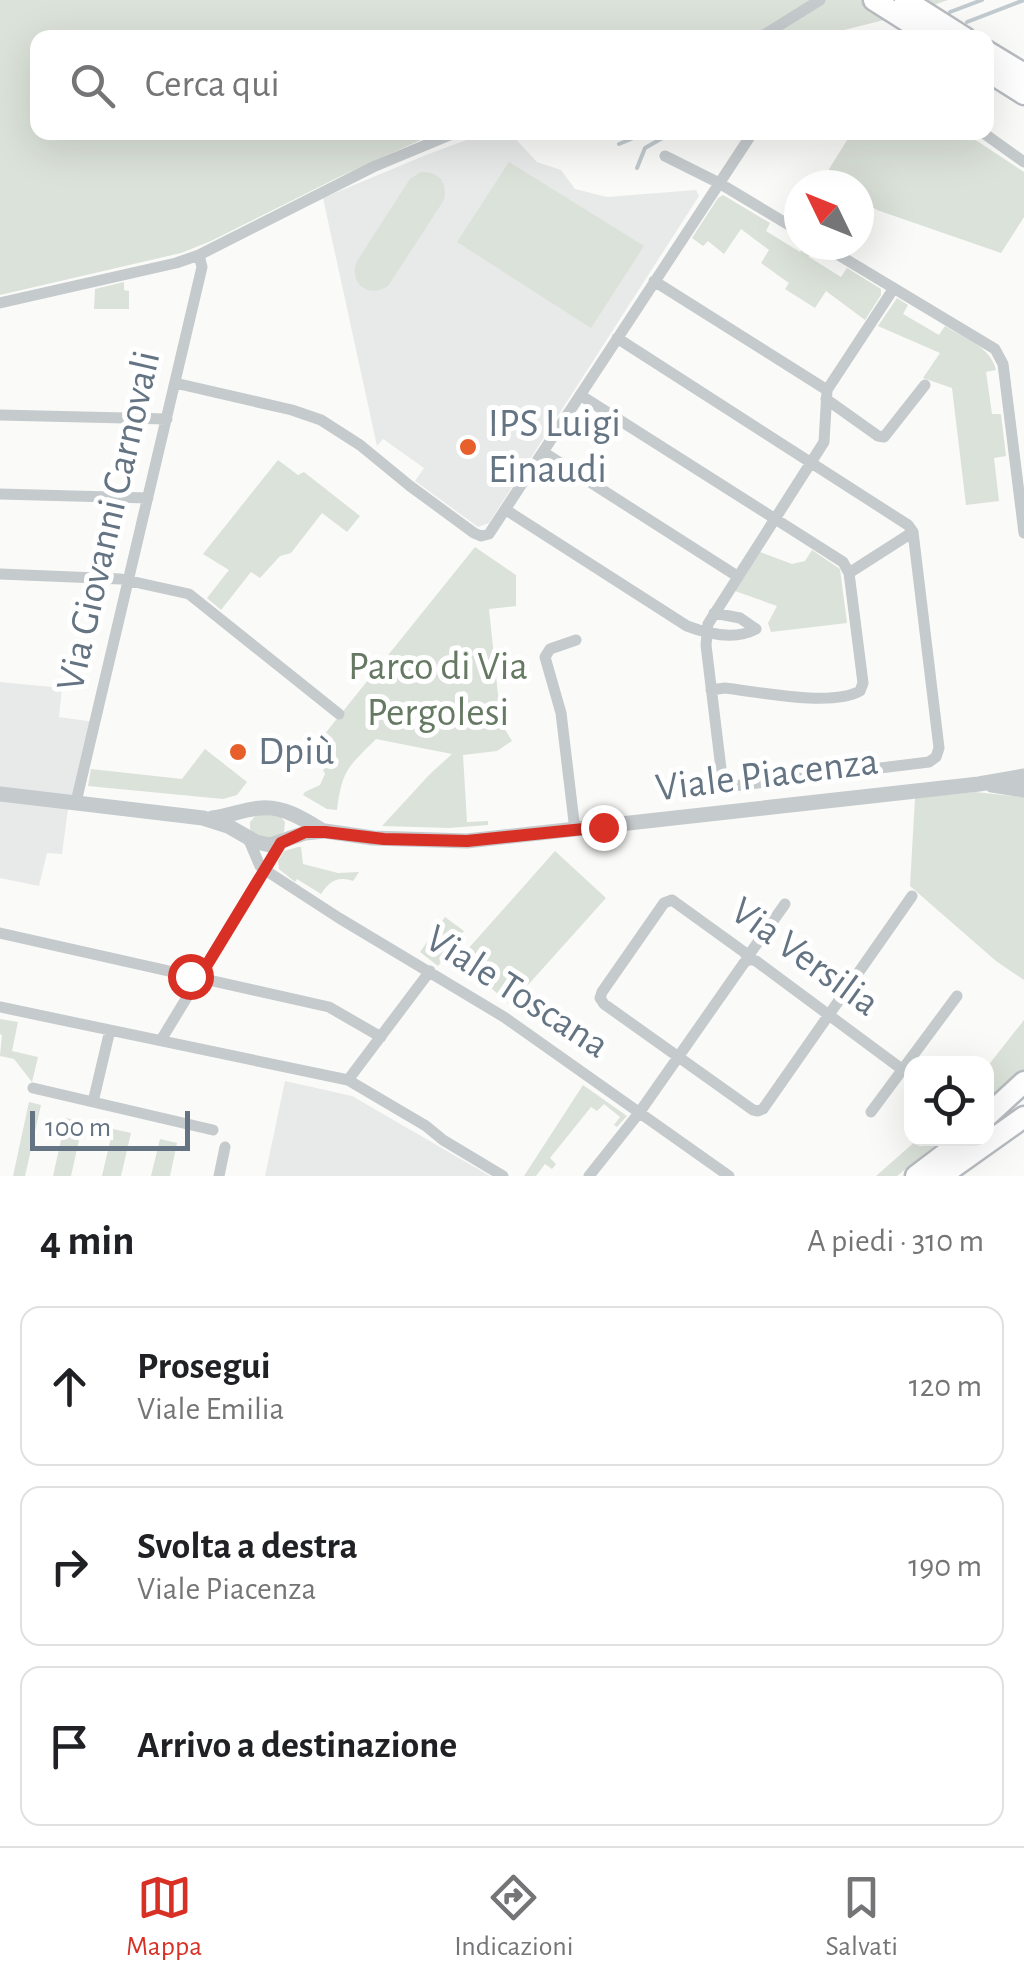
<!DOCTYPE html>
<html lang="it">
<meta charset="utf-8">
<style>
:root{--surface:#fff;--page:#f6f6f6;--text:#202124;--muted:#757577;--line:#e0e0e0;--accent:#d93025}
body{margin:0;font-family:"Alegreya Sans",sans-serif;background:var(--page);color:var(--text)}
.controls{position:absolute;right:30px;bottom:30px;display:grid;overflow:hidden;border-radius:20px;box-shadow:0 10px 40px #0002}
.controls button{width:90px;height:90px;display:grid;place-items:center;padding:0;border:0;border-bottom:2px solid var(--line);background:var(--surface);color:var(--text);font:50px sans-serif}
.compass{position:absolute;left:784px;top:170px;width:90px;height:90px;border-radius:50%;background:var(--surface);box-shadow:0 10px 40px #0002;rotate:313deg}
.scale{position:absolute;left:30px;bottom:25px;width:160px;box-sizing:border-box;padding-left:10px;border:5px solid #647483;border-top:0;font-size:28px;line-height:35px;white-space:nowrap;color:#647483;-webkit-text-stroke:8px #fff;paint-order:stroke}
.stop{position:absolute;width:30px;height:30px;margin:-22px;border:8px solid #d93025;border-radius:50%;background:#fff}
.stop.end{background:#d93025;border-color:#fff;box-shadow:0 2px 10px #0008}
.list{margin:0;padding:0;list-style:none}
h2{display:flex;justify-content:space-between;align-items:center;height:130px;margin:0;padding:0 40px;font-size:42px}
h2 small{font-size:32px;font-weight:400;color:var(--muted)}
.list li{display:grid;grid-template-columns:65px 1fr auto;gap:30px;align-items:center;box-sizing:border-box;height:160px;margin:0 20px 20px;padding:0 20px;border:2px solid var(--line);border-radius:20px}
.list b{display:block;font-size:38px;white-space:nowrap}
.list p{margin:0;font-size:32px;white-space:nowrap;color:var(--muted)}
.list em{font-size:32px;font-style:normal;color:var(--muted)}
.icon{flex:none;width:55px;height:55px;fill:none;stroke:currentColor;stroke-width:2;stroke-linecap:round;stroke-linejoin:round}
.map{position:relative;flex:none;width:1024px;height:1176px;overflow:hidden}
.search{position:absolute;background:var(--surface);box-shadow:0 10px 40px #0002;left:30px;right:30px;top:30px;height:110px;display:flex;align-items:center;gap:25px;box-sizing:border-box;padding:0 35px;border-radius:20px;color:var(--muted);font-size:38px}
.sheet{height:670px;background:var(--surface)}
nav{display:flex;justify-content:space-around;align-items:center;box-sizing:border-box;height:140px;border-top:2px solid var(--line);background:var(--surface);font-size:28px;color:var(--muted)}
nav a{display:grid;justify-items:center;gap:5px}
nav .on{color:var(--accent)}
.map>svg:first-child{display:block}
.built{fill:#e8e9e9}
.green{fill:#dbe2d9}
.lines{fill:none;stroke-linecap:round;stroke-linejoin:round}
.stream{stroke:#c1cacf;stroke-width:4}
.trunk-casing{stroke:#b8bcc0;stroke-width:25}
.minor{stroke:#c5cacd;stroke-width:11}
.tertiary{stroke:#c5cacd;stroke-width:15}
.trunk{stroke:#fff;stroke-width:20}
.route{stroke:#d93025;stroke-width:12}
.poi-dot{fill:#e7602b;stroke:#fff;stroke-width:4}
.labels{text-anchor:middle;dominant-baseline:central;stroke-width:10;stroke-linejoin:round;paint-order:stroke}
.poi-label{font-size:40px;fill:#647483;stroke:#fff;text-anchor:start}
.street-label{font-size:40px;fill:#647483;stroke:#fff}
.park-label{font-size:40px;fill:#667a63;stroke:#fff}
</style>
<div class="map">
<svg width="1024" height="1176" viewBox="0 0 1024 1176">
<rect width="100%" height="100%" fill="#fafaf8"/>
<path class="built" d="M488,132L510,133L537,162L561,170L575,189L607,197L696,190L699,196L489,523L478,527L415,481L424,468L383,439L377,446L323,198L426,155Z
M0,682L62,688L59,717L94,722L75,801H69L62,854L47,853L39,886L0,878Z
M285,1081L352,1096L490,1176H265Z"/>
<path class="green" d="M0,0H948L908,14L812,38H38V132L436,133L339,177L211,241L181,253L0,295Z
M852,132L965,133L1024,172V217L1001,253L877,210L859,198V185H841L826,174Z
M509,162L644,246L591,328L457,242Z
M421,172C439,171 448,183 444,200L388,286C368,299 348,283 357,261L410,179Z
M723,195L770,223L766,231L800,252L805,245L813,248L809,257L841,277L847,268L881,289V295L865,320L826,291L815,308L785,289L789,283L761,263L769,250L741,229L724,254L708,241L703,246L692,238L718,198Z
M124,282V290L129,291V309H94L95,289Z
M897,298L908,305L903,314L939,335L945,326C964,338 991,347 996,370L986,372L992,414H1001L1006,456L994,458L999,501L966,505L952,388L923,378L940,353L878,326Z
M278,460L298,475L304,472L360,516L347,532L322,513L291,553L280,556L260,578L251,572L221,610L207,598L229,570L203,554Z
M475,547L516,575V606L489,609L501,723L512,741L497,751L463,755L467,822L488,821V825L449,828L382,826L430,774L452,754L376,739C348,767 342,770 337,810L327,809L303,795L305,792L320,785L325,774L321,765L307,756Z
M812,550L840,569L847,623L771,632L768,623L777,606L735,591L760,552L792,564L805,561Z
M205,749L247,782L237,795L223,799L88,786L91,769L182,779Z
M975,792L1024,797V980L996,961L910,886L915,798Z
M258,813L281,817L285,822L284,832L270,839L255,836L250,829V822Z
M298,847H301L303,864L338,873L359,872L353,881C337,876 330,881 321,894L297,879L295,882L279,869L278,861L284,851Z
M555,851L606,898L510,1005L459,959Z
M445,917L464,931L438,966L420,952Z
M0,1019L18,1022L12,1051L38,1057L32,1082L14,1059L0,1056L2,1035L0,1034Z
M1024,1020V1072L987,1103V1067Z
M583,1085L627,1116L617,1127L614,1125L620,1117L604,1104L597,1111L591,1107L550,1158L556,1164L552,1169L545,1164L536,1176H524Z
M29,1102L41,1105L25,1176H13Z
M66,1118L83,1122L71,1176H53Z
M113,1129L131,1133L121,1176H102Z
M160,1139L177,1143L170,1176H151Z
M918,1139H943L897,1176H876Z"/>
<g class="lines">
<path class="stream" d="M950,12L982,0
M967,22L1024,0
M878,38L895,32
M619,144L648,132
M637,168L645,148L673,132"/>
<g class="trunk-casing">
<path id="trunk" d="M874,0L934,38
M905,0L965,38
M986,51L1024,74
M986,70L1024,94
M986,1117L1024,1082
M916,1176L966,1138
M941,1176L1024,1117"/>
</g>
<path class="minor" d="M759,38L820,0
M982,132L1024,162
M665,156L719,183L799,231
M822,245L995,349L1003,364L1024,533
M654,281L827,390
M894,288L827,390L824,442L708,624L706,645L722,777L727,784L734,786L929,762L936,757L939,748L913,532
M0,303L176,263L199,255L373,167L457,132
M617,338L908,525L913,532
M175,383L292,410L321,420L360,445L410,486L474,533L481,536L489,534L753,132
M580,395L843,562L849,573L863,683L860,691C832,707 759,692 725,688L711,690
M826,399L878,436L884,437L925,385
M0,415L167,419
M543,452L737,576
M0,494L148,498
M506,510L687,626C708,634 736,640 756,629L740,618L714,613
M849,573L913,532
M0,574L121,579L189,594L339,714
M76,802L202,267L199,255
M575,830L561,713L545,657L550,649L576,640
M248,838L260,866L265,870L339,918L504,1017L729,1176
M0,933L329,1007L381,1037
M0,1007L348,1080L426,1126L443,1140L503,1176
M161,1040L281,843
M903,1070L756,961L749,959L744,952L672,900L664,903L602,992L600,998L604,1004L753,1110L758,1111L763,1109L912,896
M348,1080L430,971
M33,1088L213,1130
M93,1102L110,1030
M871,1112L957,996
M219,1176L225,1147
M589,1176L639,1113L744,963L749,959L751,952L785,904"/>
<path class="tertiary" d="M992,785L1024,790
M0,794L203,818L228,826L256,842L270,845L305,833L325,831L373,838L467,841L979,784L1024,776
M212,818C229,816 245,809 261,808C284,806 305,820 323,831"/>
<use href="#trunk" class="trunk"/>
</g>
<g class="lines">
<path class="route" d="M190,976L199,978L281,843L305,832H325L384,839L467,841L603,827"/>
</g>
<g class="poi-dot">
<circle cx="468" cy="447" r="10"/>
<circle cx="238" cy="752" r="10"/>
</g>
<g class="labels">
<g class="poi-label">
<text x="488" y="424">IPS Luigi<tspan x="488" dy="46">Einaudi</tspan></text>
<text x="258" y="752">Dpiù</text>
</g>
<g class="street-label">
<text transform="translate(109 521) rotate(-77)">Via Giovanni Carnovali</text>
<text transform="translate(767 775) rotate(-7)">Viale Piacenza</text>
<text transform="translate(805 957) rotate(36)">Via Versilia</text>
<text transform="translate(517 992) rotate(33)">Viale Toscana</text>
</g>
<g class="park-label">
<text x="438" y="667">Parco di Via<tspan x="438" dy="46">Pergolesi</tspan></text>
</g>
</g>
</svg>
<div class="controls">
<button><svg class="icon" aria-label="locate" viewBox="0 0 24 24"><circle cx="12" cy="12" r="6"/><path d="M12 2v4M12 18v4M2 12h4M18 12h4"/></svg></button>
</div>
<svg class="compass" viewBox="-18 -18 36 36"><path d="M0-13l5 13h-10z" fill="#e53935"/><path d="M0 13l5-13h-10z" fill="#757577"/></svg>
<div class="scale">100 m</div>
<div class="stop" style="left:190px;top:976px"></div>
<div class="stop end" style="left:603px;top:827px"></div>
<div class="search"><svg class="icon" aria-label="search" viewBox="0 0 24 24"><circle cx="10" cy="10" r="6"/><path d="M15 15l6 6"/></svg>Cerca qui</div>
</div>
<section class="sheet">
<h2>4 min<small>A piedi · 310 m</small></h2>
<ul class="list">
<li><svg class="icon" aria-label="ahead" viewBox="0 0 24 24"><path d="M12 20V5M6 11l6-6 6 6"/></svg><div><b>Prosegui</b><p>Viale Emilia</p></div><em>120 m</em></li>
<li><svg class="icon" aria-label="right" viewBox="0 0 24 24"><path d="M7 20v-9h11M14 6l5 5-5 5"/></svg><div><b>Svolta a destra</b><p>Viale Piacenza</p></div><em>190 m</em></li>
<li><svg class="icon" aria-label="arrive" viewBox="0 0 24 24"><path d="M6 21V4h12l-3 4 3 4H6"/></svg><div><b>Arrivo a destinazione</b></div></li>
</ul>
</section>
<nav>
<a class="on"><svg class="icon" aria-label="map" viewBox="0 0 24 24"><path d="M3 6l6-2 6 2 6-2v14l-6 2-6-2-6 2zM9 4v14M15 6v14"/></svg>Mappa</a>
<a><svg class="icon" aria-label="directions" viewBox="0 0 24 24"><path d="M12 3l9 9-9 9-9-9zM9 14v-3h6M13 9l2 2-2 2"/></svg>Indicazioni</a>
<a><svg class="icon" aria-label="saved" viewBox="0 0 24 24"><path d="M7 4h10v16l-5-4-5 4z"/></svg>Salvati</a>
</nav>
